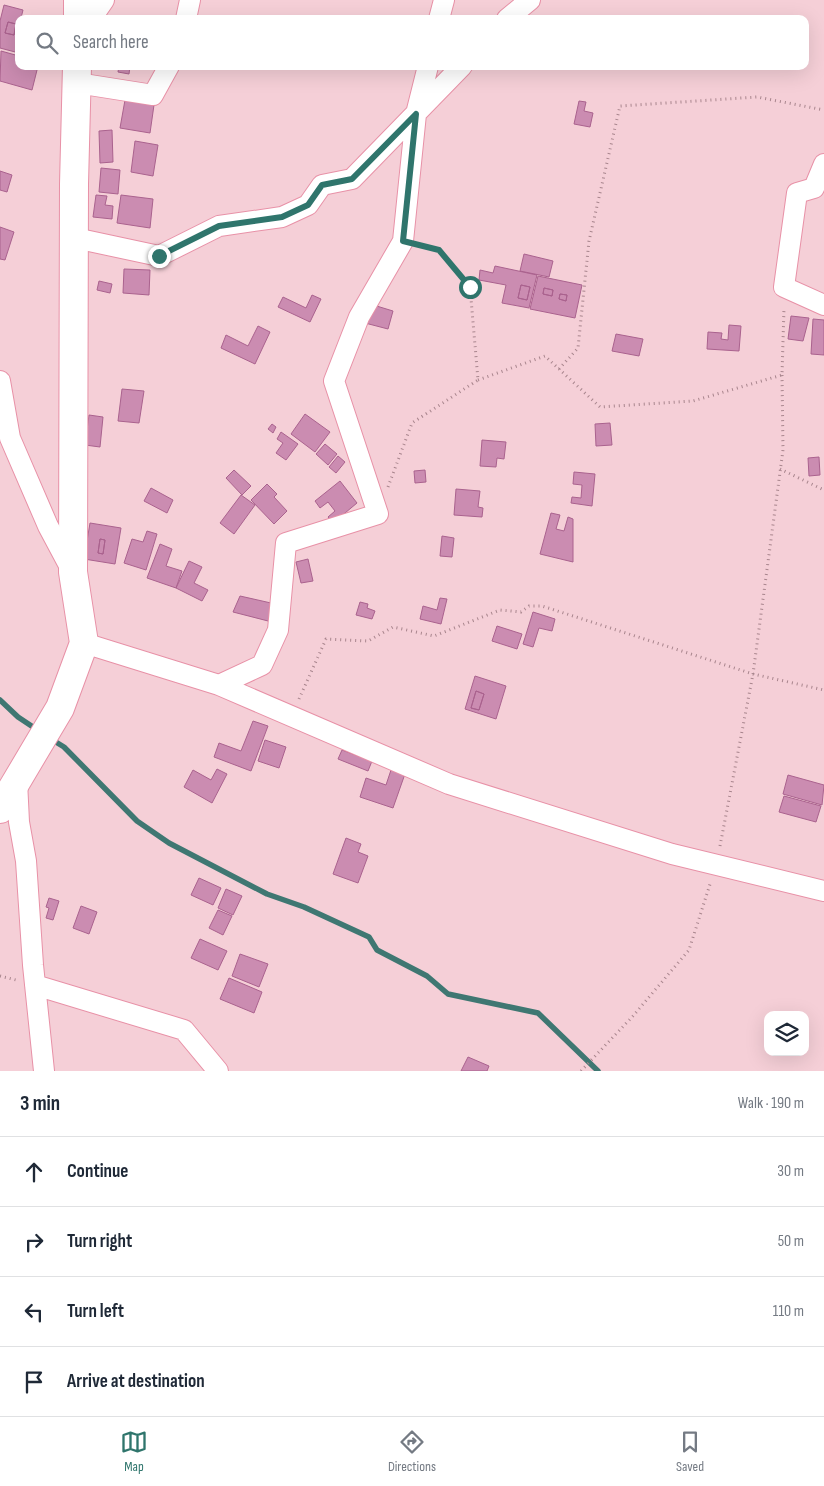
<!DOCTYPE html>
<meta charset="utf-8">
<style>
:root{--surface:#fff;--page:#f2f2f3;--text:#1f2937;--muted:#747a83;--line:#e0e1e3;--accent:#2f756c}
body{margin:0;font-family:"Sofia Sans Condensed",sans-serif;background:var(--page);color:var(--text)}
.controls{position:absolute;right:15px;bottom:15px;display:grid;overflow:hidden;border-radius:10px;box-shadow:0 5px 20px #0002}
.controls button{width:45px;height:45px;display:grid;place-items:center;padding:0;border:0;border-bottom:1px solid var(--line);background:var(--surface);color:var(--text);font:25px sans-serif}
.stop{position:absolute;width:15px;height:15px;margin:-11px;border:4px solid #2f756c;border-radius:50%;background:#fff}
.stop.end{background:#2f756c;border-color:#fff;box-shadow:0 1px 5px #0008}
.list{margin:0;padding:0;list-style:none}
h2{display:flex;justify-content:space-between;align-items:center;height:65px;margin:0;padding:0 20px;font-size:21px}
h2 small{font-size:16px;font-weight:400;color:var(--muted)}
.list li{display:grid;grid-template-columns:32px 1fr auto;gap:15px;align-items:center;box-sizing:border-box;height:70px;padding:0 20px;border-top:1px solid var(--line)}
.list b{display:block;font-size:19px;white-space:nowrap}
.list em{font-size:16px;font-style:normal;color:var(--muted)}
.icon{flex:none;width:28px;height:28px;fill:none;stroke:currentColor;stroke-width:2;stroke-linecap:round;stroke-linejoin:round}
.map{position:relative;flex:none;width:824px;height:1071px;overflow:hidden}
.search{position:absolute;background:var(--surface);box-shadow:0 5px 20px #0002;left:15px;right:15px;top:15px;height:55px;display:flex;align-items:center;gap:12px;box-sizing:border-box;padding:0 18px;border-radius:10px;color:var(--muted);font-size:19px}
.sheet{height:345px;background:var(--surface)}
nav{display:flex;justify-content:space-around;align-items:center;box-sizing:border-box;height:70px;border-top:1px solid var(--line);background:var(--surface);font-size:14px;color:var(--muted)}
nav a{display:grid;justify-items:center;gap:2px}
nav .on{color:var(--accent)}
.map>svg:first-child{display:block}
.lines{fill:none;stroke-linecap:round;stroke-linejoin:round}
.stream{stroke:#3f7772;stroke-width:5.5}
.building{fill:#cb8cb1;stroke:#aa628e;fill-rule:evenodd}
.street-casing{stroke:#e891a7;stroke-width:22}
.secondary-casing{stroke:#e891a7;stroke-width:30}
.path{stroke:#a8858d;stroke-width:3;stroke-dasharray:1 4;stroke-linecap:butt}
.street{stroke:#fff;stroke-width:20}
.secondary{stroke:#fff;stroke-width:28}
.route{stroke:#2f756c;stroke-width:6}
</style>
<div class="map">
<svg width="824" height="1071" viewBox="0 0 824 1071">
<rect width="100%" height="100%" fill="#f5cfd7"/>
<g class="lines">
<path class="stream" d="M0,700L18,717L39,731
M51,739L64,747L137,821L169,843L267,894L304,907L369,937L377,950L427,976L448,994L538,1013L598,1071"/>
</g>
<path class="building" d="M4,5L23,10L21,18L23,19H19V53L0,48V21ZM8,22L16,24L14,35L5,33Z
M8,22L16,24L14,35L5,33Z
M1,51L19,56V66H38L32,90L0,81Z
M119,66H130L129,74L118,72Z
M125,100L154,105L150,133L120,128Z
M579,101L586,102L584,111L593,113L590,127L574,124Z
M112,130L113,162L100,163L99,131Z
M135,141L158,145L153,176L131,172Z
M101,168L120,170L118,194L99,192Z
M0,171L12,175L7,192L0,190Z
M96,195L107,196L105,205L113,206L112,219L93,217Z
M121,195L153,199L150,228L117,223Z
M0,227L14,232L5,260L0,259Z
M524,254L553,261L549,277L520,271Z
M495,266L537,275L529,308L502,303L506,285L479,280L480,270L493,273ZM521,285L530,287L527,300L518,298Z
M124,269L150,270L149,295L123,293Z
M538,276L582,285L575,318L530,309ZM544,288L553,290L552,296L543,294ZM560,294L567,295L566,301L559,299Z
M99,281L112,284L110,293L97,290Z
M521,285L530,287L527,300L518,298Z
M544,288L553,290L552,296L543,294Z
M560,294L567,295L566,301L559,299Z
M312,295L321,299L310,322L278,307L283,297L306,308Z
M370,304L393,311L388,329L365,323Z
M791,316L809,318L803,341L788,339Z
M813,319L824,320V355L811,354Z
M729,325L741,326L739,351L707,349L708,332L722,333L721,339L728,340Z
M258,326L270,332L255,364L221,348L226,335L248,346Z
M616,334L643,339L639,356L612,351Z
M122,389L144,391L139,423L118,421Z
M305,414L330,432L315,452L291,434Z
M89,415L103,417L100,447L85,445Z
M610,423L612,445L596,446L595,424Z
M272,424L276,427L273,433L268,429Z
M281,432L298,444L286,460L276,453L283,443L277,439Z
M482,440L506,442L504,459L497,458L496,467L480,466Z
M325,444L337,454L328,465L316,454Z
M338,456L345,462L336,473L329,467Z
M819,457L820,475L809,476L808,458Z
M234,470L251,486L242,495L226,478Z
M425,470L426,482L415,483L414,471Z
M574,472L595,474L592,506L571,503L572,497L581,498L582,485L573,484Z
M340,481L357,503L333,523L328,517L335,511L328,502L320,508L315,501Z
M267,484L277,494L274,497L287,511L274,524L251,500Z
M151,488L173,500L167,513L144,501Z
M456,489L480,491L478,507L483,508L482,517L454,515Z
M241,495L255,505L234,534L220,523Z
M551,513L560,515L556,529L564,531L568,517L573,519V562L540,554Z
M90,523L121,528L115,564L84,559ZM100,539L105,540L103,554L98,553Z
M147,531L157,534L146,570L124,563L132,539L143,542Z
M442,536L454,538L452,557L440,556Z
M100,539L105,540L103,554L98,553Z
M160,544L172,549L166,566L182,571L176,588L147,578Z
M308,559L313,581L301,583L296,562Z
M189,561L202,567L194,583L208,590L202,601L176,588Z
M240,596L271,603L272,622L233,612Z
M440,598L447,599L441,624L420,619L423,606L437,610Z
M360,602L368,604L367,608L375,611L372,619L356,615Z
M533,612L555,619L552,631L539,628L533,647L523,644Z
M497,626L522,634L517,649L492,641Z
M475,676L506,686L496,719L465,709ZM476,691L484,694L479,710L471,708Z
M476,691L484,694L479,710L471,708Z
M253,721L268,726L251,771L214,757L219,743L241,751Z
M265,740L286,747L279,768L258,761Z
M342,750L372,761L368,771L338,759Z
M392,767L406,771L393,808L360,797L366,778L386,785Z
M217,769L227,774L212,803L184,787L193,770L211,780Z
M788,775L824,785L822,805L783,794Z
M784,796L821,806L816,822L779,812Z
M346,838L361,844L358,852L368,856L358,883L333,874Z
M199,878L221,888L213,905L191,895Z
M226,889L242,896L233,915L218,908Z
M49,898L59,901L53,920L46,918L49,908L46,907Z
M81,906L97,912L89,934L73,928Z
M218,910L232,916L223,935L209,928Z
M200,939L227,951L218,970L191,958Z
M240,954L268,964L259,987L232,976Z
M229,978L262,992L254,1013L220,999Z
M468,1057L489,1066L487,1071H461Z"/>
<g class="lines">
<g class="street-casing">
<path id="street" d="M91,19L104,0
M186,19L190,0
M439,19L444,0
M507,19L530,0
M77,83L153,95L169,66
M824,164L814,188L797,193L784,287L824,305
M75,238L159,256L219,226L282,217L308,205L322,185L352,179L462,66
M0,381L10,438L48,526L72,571
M84,643L219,685L449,784L672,854L824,891
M219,685L262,665L278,630L286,543L378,514L334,381L359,317L403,241L416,114L428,66
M17,781L19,822L26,861L33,965L44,1071
M35,985L184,1030L218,1071"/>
</g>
<g class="secondary-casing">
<path id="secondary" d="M78,19V0
M0,809L60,708L84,643L73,572L74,184L77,66"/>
</g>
<path class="path" d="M559,369L578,348L589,241L620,106L757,97L824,110
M478,380L545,356L600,407L693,401L782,375L784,308
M780,469L824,490
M388,487L412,423L478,380L470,287L439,250L421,246
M299,699L326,639L368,641L393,627L434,636L500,610L521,612L529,606H542L753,674L824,690
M720,846L753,674L783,450L782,375
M0,976L16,980
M581,1071L633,1016L689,950L711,881"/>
<use href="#street" class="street"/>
<use href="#secondary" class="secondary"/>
</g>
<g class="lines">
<path class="route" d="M159,256L219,226L282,217L308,205L322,185L352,179L416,114L403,241L439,250L470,287"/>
</g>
</svg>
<div class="controls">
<button><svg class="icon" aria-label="layers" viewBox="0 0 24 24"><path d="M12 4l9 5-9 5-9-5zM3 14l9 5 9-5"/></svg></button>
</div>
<div class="stop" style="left:470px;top:287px"></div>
<div class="stop end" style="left:159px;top:256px"></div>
<div class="search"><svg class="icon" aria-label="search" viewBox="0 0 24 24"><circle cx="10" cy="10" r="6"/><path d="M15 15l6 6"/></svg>Search here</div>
</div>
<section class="sheet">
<h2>3 min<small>Walk · 190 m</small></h2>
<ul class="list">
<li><svg class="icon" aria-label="ahead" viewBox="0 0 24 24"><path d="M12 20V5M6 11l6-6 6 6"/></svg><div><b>Continue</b></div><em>30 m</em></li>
<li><svg class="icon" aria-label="right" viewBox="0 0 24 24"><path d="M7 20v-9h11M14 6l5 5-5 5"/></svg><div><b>Turn right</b></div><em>50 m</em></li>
<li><svg class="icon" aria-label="left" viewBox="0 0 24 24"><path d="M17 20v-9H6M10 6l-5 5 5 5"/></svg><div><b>Turn left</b></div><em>110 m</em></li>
<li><svg class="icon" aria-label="arrive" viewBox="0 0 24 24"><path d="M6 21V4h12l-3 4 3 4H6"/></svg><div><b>Arrive at destination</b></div></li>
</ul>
</section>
<nav>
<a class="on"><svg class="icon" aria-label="map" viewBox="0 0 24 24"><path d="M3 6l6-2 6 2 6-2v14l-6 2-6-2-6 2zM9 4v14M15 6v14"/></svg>Map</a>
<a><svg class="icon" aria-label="directions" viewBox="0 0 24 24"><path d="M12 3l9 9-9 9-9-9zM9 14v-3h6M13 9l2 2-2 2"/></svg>Directions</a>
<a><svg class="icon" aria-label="saved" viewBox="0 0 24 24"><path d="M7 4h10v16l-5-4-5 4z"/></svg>Saved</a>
</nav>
